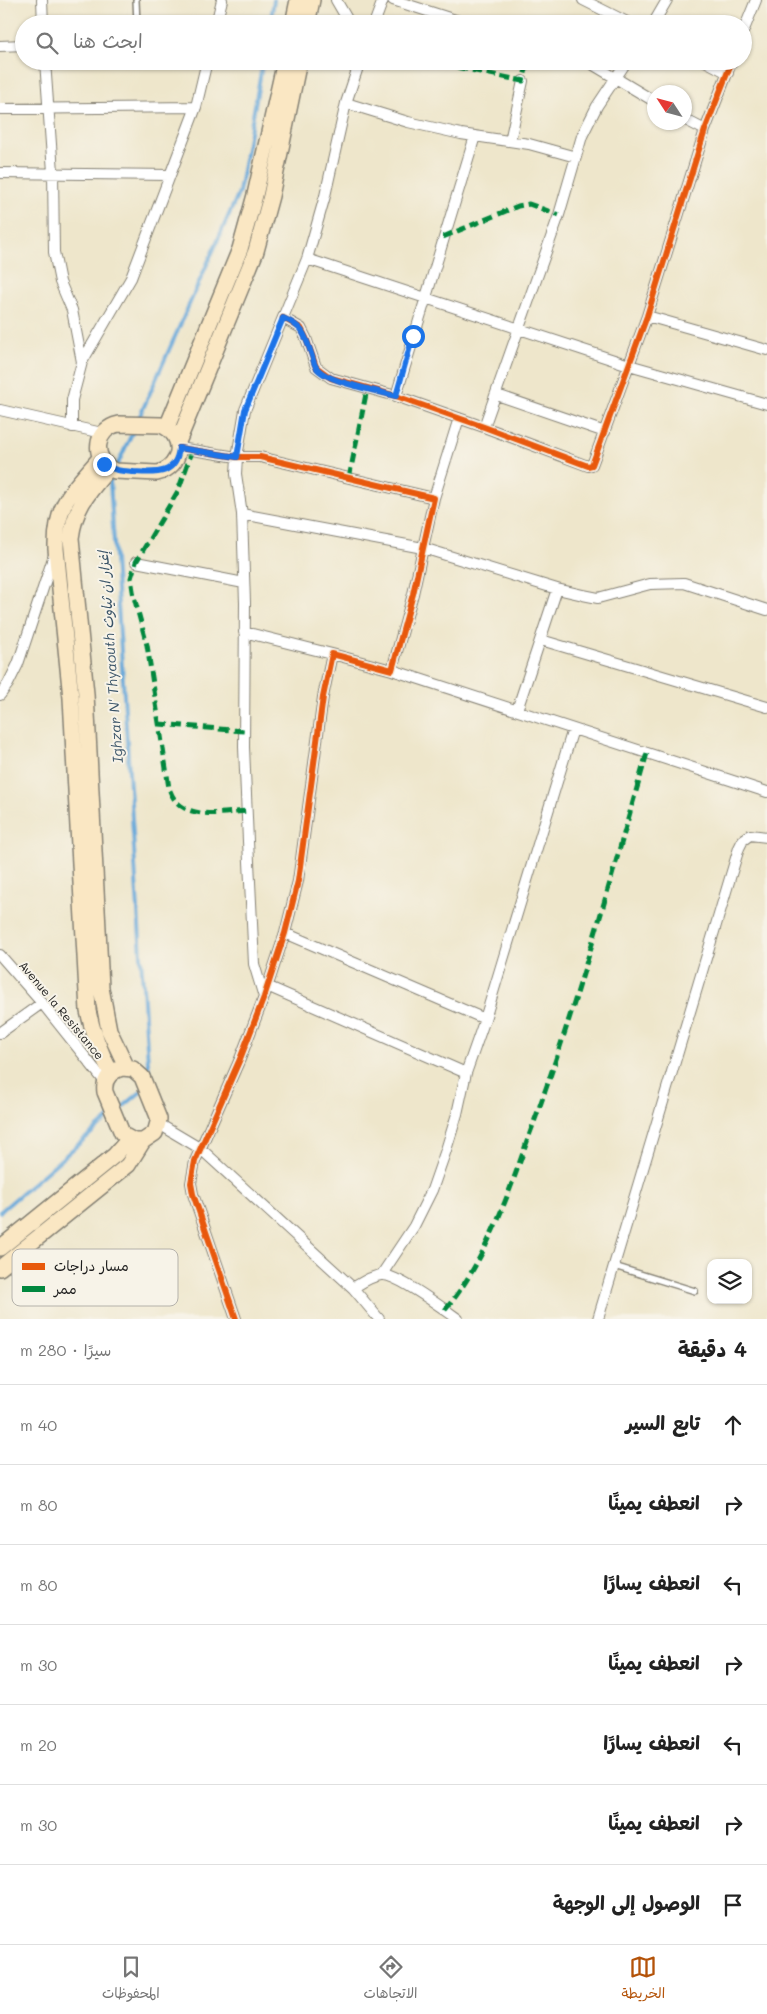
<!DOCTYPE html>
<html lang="ar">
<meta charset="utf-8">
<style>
:root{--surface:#fff;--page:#f6f6f6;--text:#222;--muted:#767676;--line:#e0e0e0;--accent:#b45309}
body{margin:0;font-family:Mali,"Playpen Sans Arabic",sans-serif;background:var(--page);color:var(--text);direction:rtl}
.controls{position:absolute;right:15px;bottom:15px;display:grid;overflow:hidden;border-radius:10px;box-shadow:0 1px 4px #0004}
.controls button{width:45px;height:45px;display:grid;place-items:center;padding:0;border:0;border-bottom:1px solid var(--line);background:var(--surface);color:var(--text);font:25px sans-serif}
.compass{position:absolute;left:647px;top:85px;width:45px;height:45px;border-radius:50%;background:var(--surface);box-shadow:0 1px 4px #0004;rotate:306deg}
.stop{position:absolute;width:15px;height:15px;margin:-11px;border:4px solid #1a73e8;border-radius:50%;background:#fff}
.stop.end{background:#1a73e8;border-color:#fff;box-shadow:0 1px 5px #0008}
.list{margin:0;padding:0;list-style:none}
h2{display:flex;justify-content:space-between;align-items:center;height:65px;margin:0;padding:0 20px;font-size:21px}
h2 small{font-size:16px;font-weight:400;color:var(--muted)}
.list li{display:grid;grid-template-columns:32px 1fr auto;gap:15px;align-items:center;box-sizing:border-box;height:80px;padding:0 20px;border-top:1px solid var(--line)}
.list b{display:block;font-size:19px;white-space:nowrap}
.list em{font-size:16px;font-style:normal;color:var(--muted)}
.icon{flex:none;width:28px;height:28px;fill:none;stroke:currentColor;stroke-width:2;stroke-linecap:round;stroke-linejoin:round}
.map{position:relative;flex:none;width:767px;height:1319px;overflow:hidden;direction:ltr}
.search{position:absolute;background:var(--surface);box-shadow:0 1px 4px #0004;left:15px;right:15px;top:15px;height:55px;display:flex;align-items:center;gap:12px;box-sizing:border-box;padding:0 18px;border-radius:28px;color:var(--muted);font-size:19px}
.sheet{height:625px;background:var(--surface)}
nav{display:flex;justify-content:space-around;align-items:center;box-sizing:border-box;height:70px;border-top:1px solid var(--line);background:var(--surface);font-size:14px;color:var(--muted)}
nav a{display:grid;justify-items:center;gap:2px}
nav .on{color:var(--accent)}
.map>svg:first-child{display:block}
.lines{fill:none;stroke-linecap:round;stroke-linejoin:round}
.stream{stroke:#66a7d9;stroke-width:4}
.lane-casing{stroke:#858174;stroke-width:8}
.street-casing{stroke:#858174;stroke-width:12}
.secondary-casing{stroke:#858174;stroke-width:18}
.lane{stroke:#fff;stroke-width:5}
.street{stroke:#fff;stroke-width:10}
.secondary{stroke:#fae7c3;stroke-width:15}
.quiet{stroke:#00873e;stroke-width:5;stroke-dasharray:10 5;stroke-linecap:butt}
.cycleway-casing{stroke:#f7f3e8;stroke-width:9}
.cycleway{stroke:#e8590c;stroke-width:6}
.route{stroke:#1a73e8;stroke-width:6}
.labels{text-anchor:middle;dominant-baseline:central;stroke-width:4;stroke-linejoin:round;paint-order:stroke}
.street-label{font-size:12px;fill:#1c1c1c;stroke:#f7f3e8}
.water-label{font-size:14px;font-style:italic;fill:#3a5468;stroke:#f7f3e8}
.key{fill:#f7f3e8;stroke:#b5b2ab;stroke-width:1}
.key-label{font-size:14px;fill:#1c1c1c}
</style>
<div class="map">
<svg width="767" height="1319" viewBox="0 0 767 1319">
<rect width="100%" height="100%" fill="#f7f3e8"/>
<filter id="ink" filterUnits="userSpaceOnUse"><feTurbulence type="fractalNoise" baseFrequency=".02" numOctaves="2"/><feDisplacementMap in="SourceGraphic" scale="10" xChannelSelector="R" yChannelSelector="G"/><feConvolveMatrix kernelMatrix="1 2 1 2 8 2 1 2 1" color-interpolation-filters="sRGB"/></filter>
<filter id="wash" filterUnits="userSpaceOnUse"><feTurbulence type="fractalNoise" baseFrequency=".0096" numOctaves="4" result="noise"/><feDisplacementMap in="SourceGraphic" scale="20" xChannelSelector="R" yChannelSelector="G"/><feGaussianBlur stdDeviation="1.12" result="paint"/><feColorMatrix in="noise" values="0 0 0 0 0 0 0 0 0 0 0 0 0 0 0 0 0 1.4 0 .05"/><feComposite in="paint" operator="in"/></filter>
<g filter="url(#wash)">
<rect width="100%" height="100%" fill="#eee6cb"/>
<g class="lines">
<path class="stream" d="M270,24L274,0
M138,420L239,192L263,61
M116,468L134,429
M113,475L110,482L149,1078
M118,1111L143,1090
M0,1212L110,1117"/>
</g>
</g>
<g filter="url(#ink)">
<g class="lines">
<g class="lane-casing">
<path id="lane" d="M136,0L137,24
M614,1266L695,1291"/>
</g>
<g class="street-casing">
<path id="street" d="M42,0L43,24
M336,0L350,24
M393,0L468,24
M583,0L631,24
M216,24L222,0
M374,24L383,0
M653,24L667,0
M743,32L756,0
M0,46L24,45
M45,61L53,172L54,252L60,282L72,310L82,362
M587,61L654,101
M705,61L728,73
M346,103L408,122L461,134L529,144L576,157
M0,109L196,107
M684,119L705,130
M510,141L523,81
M0,173L170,175
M307,259L629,365L767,404
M647,316L767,350
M283,318L301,328L306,338L316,367L331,378L396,396L484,427L588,466L592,465L647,316L705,130L732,61
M497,395L605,432
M396,396L475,136
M0,410L102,433
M72,427V400L82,362L131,278L196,107L207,61
M484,427L559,215L582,136L597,106L627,61
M179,448L237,457H260L434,498L413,594L392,670L332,654L323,697L298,881L285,933L264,997L240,1059L195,1161L191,1183L193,1194L236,1319
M434,498L459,418
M242,514L236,474L237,457L245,410L307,259L325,196L346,103L360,61
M136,562L244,583
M244,632L332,654
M541,640L767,707
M392,670L767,792
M0,695L8,684L18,664L54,555
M517,710L557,589
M285,933L485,1019
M0,955L42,1003L105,1082
M267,986L466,1073
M264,997L254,964L248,841L244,747L245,603L242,514L423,548L557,589L583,595L598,598L650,584L684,583L767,610
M0,1033L42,1003
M159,1124L201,1149L353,1288L379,1319
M382,1274L414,1226L432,1190L446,1150L457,1114L466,1073L485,1019L573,729
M353,1288C361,1283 371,1276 381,1275C396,1273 444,1309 458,1319
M598,1319L739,848L743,840L750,835L767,837"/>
</g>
<g class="secondary-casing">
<path id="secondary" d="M293,24L298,0
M307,24L312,0
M119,424L161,425C186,435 183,467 157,473L115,471C91,460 94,429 119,424Z
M167,427L240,249L255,195L285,61
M178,442L256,251L271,196L299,61
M100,458C72,491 55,504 56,549L71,698L88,1011C93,1034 100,1052 111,1073
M109,468C89,492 75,506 71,538L86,694L101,988L109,1030L127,1068
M122,1068L133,1069L142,1077L159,1119L155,1133L143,1141H134L125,1136L122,1133L105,1092C103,1079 111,1071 122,1068Z
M0,1248L115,1155L129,1139
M0,1268L128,1165L143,1141"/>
</g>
<use href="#lane" class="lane"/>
<use href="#street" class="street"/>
<use href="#secondary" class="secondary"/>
<path class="quiet" d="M428,61L523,81L528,61
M443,237L518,206L529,204L559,215
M193,449L178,491L136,562L131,578L134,597L147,645L169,788C179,822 219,813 247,811
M349,478L367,389
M159,724L244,731
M445,1310C486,1261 509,1193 530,1133C576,1009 610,881 647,753"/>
<g class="cycleway-casing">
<path id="cycleway" d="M283,318L301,328L306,338L316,367L331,378L396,396L484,427L588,466L592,465L647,316L705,130L732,61
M179,448L237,457H260L434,498L413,594L392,670L332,654L323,697L298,881L285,933L264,997L240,1059L195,1161L191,1183L193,1194L236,1319"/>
</g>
<use href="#cycleway" class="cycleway"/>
</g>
</g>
<g class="lines" filter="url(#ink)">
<path class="route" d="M104,464C113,471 122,471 134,472C155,473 176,476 179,448L237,457L245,410L283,318C304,327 305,335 312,356C313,359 314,364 316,367C325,382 378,391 396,396L413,336"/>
</g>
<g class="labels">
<g class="street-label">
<text transform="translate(62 1010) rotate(50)">Avenue la Resistance</text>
</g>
<g class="water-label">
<text transform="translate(110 657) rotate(-94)">Ighzar N' Thyaouth إغزار ان ثياوث</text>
</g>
</g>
<rect x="12" y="1249" width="166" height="57" rx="8" class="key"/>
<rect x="22" y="1263" width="23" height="7" fill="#e8590c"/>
<rect x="22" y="1286" width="23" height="6" fill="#00873e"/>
<g class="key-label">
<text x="54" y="1271">مسار دراجات</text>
<text x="54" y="1294">ممر</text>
</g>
</svg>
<div class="controls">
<button><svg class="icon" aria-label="layers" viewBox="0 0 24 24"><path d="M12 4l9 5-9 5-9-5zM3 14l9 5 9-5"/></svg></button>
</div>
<svg class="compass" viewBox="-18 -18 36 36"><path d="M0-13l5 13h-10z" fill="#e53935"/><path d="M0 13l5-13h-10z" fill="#767676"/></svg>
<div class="stop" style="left:413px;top:336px"></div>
<div class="stop end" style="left:104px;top:464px"></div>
<div class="search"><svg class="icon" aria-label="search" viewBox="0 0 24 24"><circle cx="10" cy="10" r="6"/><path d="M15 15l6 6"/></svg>ابحث هنا</div>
</div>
<section class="sheet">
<h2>4 دقيقة<small>سيرًا · 280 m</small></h2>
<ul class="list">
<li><svg class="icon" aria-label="ahead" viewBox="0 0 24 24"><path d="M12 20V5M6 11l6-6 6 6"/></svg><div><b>تابع السير</b></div><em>40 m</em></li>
<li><svg class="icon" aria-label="right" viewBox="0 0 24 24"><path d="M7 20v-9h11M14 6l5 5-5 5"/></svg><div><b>انعطف يمينًا</b></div><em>80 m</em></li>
<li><svg class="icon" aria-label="left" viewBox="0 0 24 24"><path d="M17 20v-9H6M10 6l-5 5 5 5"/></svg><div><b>انعطف يسارًا</b></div><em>80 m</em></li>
<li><svg class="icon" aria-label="right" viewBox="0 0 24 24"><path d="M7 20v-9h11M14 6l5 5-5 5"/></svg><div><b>انعطف يمينًا</b></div><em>30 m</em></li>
<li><svg class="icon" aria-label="left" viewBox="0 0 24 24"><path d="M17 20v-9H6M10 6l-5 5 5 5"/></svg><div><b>انعطف يسارًا</b></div><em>20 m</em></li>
<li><svg class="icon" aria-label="right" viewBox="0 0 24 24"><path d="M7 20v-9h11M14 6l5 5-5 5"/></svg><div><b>انعطف يمينًا</b></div><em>30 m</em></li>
<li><svg class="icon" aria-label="arrive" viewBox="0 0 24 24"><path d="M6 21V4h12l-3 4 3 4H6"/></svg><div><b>الوصول إلى الوجهة</b></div></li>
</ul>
</section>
<nav>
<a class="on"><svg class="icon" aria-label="map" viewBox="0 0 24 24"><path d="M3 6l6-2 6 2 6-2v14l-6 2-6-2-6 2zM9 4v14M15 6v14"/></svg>الخريطة</a>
<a><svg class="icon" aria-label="directions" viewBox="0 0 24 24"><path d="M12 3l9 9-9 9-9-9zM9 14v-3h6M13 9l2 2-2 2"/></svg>الاتجاهات</a>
<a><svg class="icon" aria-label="saved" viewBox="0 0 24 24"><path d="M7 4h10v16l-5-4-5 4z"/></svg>المحفوظات</a>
</nav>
